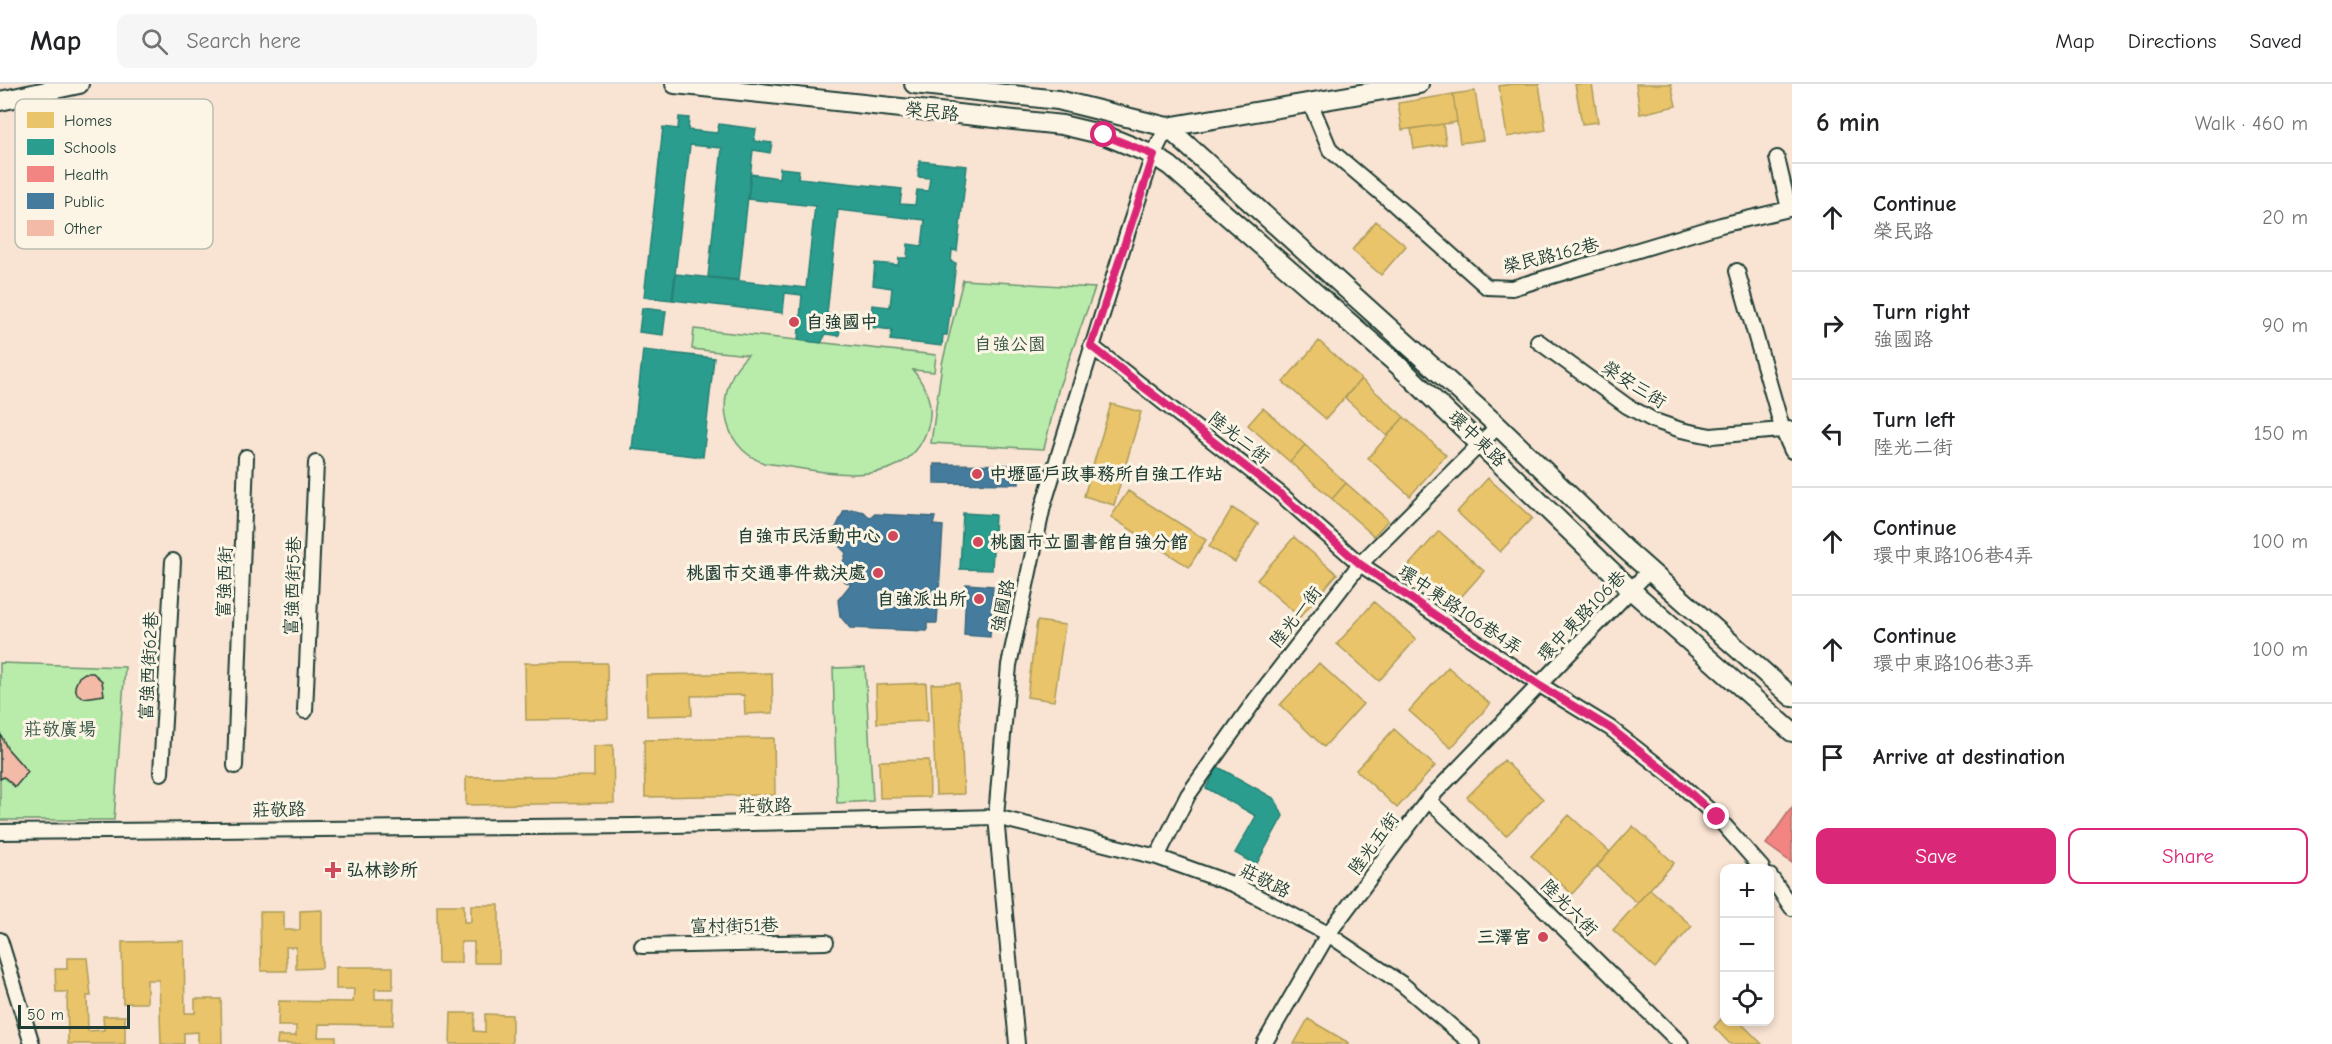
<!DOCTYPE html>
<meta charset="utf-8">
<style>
:root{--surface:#fff;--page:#f6f6f6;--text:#202124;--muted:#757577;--line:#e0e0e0;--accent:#db2777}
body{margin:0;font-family:"Comic Neue","LXGW WenKai TC",sans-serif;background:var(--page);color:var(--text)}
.controls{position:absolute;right:18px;bottom:18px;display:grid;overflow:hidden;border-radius:12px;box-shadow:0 3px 9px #0003}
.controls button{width:54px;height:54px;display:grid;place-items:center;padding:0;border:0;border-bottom:2px solid var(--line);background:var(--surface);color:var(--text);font:30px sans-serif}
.scale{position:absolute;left:18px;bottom:15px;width:112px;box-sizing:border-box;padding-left:6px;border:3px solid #1f3d34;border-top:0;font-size:16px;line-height:21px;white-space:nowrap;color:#1f3d34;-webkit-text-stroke:4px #fcf5e5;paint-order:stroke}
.stop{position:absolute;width:18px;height:18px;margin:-14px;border:4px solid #db2777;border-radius:50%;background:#fff}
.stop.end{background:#db2777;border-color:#fff;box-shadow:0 2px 6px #0008}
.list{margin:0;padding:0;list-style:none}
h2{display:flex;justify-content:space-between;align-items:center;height:78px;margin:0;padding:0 24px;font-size:26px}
h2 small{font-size:20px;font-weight:400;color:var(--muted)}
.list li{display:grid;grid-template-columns:39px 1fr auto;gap:18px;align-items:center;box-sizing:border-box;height:108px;padding:0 24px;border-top:2px solid var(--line)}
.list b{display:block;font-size:22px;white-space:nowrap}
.list p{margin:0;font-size:20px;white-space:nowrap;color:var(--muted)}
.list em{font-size:20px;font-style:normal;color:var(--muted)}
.actions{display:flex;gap:12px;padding:18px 24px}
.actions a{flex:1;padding:14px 0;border:2px solid var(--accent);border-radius:12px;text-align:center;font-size:21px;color:var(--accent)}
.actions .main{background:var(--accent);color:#fff}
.icon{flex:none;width:33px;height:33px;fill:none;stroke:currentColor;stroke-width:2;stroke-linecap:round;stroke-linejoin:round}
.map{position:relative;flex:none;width:1792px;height:960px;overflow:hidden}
header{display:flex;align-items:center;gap:36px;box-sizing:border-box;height:84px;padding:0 30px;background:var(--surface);border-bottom:2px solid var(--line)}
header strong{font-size:28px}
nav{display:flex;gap:33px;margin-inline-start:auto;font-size:21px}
.search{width:420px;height:54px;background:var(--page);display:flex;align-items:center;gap:15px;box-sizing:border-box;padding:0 21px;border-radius:12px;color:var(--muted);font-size:22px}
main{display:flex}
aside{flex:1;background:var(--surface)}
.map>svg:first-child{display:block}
.green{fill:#b9ebab;stroke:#6c9470;stroke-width:1.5}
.homes{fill:#e9c46a;stroke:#ac9c5a;stroke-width:1.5}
.schools{fill:#2a9d8f;stroke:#278074;stroke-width:1.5}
.health{fill:#f28482;stroke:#b36f6b;stroke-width:1.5}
.public{fill:#457b9d;stroke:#3a687e;stroke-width:1.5}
.building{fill:#f2baa7;stroke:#1f3d34;stroke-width:1.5}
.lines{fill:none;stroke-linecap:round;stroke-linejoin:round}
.minor-casing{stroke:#1f3d34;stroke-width:18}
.tertiary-casing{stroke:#1f3d34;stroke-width:22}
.minor{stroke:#fcf5e5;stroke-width:14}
.tertiary{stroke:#fcf5e5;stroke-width:18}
.route{stroke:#db2777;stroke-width:8}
.poi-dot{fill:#d1495b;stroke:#fcf5e5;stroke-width:2}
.labels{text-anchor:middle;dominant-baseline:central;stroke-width:6;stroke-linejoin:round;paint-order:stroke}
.street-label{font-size:18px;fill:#1f3d34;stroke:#fcf5e5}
.poi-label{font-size:18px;font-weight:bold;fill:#1f3d34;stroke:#fcf5e5;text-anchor:start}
.park-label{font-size:18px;fill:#365746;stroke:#fcf5e5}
.key{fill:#fcf5e5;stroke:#babeb0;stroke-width:1.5}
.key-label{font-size:16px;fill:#1f3d34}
</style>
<header>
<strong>Map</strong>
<div class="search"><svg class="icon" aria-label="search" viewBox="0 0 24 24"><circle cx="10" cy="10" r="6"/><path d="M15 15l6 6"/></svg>Search here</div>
<nav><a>Map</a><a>Directions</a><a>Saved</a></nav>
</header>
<main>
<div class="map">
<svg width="1792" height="960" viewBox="0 0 1792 960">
<rect width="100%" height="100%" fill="#f9e3d2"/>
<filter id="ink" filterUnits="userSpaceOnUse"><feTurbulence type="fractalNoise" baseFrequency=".0167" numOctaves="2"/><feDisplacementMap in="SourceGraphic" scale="12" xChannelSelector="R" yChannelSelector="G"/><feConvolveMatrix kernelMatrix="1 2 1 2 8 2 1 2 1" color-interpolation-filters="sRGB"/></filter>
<g filter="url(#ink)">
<path class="green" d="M963,196L1095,204L1059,303L1044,365L931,359L942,280Z
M694,245L936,271L934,288L913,286C927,304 935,323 927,346C904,413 817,385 764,379C717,362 714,301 748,271L692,265Z
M0,579L125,583L114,736H0Z
M865,583L873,717L837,719L833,584Z"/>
<path class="homes" d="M1512,0H1539L1546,46L1507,53L1499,2Z
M1575,0H1592L1598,38L1582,40Z
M1636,0H1671L1676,22L1640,30Z
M1475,7L1483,56L1460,59L1453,10Z
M1453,10L1457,38L1402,46L1398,19Z
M1443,40L1446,60L1414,65L1411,45Z
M1376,137L1406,162L1381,191L1352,166Z
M1319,257L1361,295L1326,335L1283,298Z
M1361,295L1404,333L1387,352L1345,314Z
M1111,320L1141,328L1114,421L1084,412Z
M1263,324L1305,361L1290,378L1248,341Z
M1404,333L1446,371L1410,412L1368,374Z
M1305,361L1346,399L1332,415L1290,378Z
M1488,394L1532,434L1500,468L1457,428Z
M1346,399L1388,436L1374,452L1332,415Z
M1128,407L1206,456L1189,483L1111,433Z
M1232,424L1258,440L1235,478L1209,463Z
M1439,447L1484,487L1454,521L1409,481Z
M1294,453L1337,490L1300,533L1257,496Z
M1374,518L1416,555L1379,597L1337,560Z
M1037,537L1065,541L1054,617L1027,613Z
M525,579H607L608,635L526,636Z
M1319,579L1363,620L1324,663L1280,621Z
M1448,583L1490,620L1451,664L1409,627Z
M772,589L773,629L745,630L744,611L691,612L692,631L647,632L646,591Z
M926,599L928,637L877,639L876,601Z
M959,599L964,710L936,711L931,600Z
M1394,645L1435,682L1397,724L1356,686Z
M774,654L775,711L645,713L644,656Z
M613,661L614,719L466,721V693L594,692V662Z
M929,676L930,713L880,714L879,677Z
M1504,676L1543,715L1506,752L1467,713Z
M1569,731L1610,768L1572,810L1531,772Z
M1633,742L1674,779L1637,819L1597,782Z
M1650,805L1692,842L1655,884L1613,846Z
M437,821H464V838H471V821H499V879H474V858H461V879H438Z
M322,826V884L296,885V863H286L287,887H261L260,828H284V846H300V827Z
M184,857L185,929H195V915H221L222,960H198V948L184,949V960H161L159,896H147V919H123L122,858Z
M67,874H87L91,912H87L88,947L104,946L103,932H125V960H68L67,908H56L55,885H67Z
M336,883H393V905H375V915H394L393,941L319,940L318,953H336V960H277L278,952H296V942H278L279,917L353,918L354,905H336Z
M451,929H475L474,947L485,948V930L512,931V960H450Z
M1724,932V938H1740L1762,960H1730L1714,943Z
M1308,935L1349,959L1348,960H1294Z"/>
<path class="schools" d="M679,33L689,34L688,46L717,49L719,40L756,45L754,57L772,59L770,69L753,66L739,196L708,193L722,64L690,61L672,216L644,213L663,43L678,45Z
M919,77L967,82L957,167L952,166L951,178L956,179L947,251H943L942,262L890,256L892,246L870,243L872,221L890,223L892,204L873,201L875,179L898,181L899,174H907L908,160L922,162L925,136L838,126L827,230L842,232L839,252L826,250L821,259L798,256L802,211L785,209L783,229L673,216L676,190L806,204L815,122L748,115L751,90L779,94L780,84L799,86L798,94L902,105L900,120L915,121L917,106L928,107L930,94L918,93Z
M642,224L666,227L663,251L639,248Z
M643,266L714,274L703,373L632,365Z
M963,429L995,431L992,486L960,485Z
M1218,683L1275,715L1283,732L1256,781L1235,769L1256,732L1206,704Z"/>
<path class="health" d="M1792,723V779L1766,760Z"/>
<path class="public" d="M934,380L1019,381V400L934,399Z
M855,426L864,428L870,434L875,430L935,433L933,441L943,442L937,539H927V547L850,544L840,532L838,516L851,500L844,497L845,489L840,488L846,469L835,458L834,448L844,427Z
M966,500L993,502L990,553L964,551Z"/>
<path class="building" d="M85,589H93L102,597L104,611L84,614L77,610L75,602L79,593Z
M0,649L7,664L28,688L15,703L4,693L0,695Z"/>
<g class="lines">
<g class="minor-casing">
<path id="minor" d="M1310,18L1330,66L1395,121L1487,203L1512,204L1721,141L1789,125L1777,74
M1737,187L1783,347L1792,367
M1538,257L1627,322L1655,337L1681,346L1711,352L1792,345
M1091,262L1278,408L1360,480L1540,601L1610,644L1670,691L1717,733L1762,784
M305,627L316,379
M235,682L246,373
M161,689L173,477
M1428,716L1523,804L1681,960
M0,748L634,742L996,733L1157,773L1235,801L1328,850L1402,900L1472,960
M1157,773L1188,711L1256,615L1360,480L1498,342
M1770,792L1792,824
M0,856L32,960
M642,862L826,858
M1017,960L996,733L1009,581L1043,422L1127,150L1153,71L1167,43
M1264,960L1328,850L1428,716L1650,486"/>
</g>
<g class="tertiary-casing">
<path id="tertiary" d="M675,0L1062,41L1104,51L1153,71L1170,82L1399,282L1631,506L1792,648
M914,0L1058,16L1167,43L1419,0
M0,17L79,0
M1167,43L1498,342L1625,465L1792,613"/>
</g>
<use href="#minor" class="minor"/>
<use href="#tertiary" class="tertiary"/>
</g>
</g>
<g class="lines" filter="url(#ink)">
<path class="route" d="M1104,51L1154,71L1091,262L1278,408L1360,480L1540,602L1610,644L1670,691L1717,733"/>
</g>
<g class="poi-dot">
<circle cx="794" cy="238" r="6"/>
<circle cx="977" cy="390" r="6"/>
<circle cx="893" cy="452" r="6"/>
<circle cx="978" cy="458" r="6"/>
<circle cx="878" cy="489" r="6"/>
<circle cx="979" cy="515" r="6"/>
<path d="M330 777h6v6h6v6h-6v6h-6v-6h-6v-6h6z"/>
<circle cx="1543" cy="853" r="6"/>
</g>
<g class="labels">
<g class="street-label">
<text transform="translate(932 28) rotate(6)">榮民路</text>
<text transform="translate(1551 172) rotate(-14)">榮民路162巷</text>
<text transform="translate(1634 301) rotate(32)">榮安三街</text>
<text transform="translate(1239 354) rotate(38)">陸光二街</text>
<text transform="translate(1477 355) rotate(44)">環中東路</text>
<text transform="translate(225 498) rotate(-88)">富強西街</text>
<text transform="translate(293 502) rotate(-88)">富強西街5巷</text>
<text transform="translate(1003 522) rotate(-78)">強國路</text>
<text transform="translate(1460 526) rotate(34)">環中東路106巷4弄</text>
<text transform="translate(1582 532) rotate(-46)">環中東路106巷</text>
<text transform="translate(1296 533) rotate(-52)">陸光一街</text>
<text transform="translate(149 582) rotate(-87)">富強西街62巷</text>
<text transform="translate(765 722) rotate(-1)">莊敬路</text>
<text transform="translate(279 726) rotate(-1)">莊敬路</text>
<text transform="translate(1374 760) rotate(-54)">陸光五街</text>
<text transform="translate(1265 797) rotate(27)">莊敬路</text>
<text transform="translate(1569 824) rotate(45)">陸光六街</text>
<text transform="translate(734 842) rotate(-1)">富村街51巷</text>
</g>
<g class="poi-label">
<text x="806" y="238">自強國中</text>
<text x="989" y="390">中壢區戶政事務所自強工作站</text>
<text x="881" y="452" text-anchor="end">自強市民活動中心</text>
<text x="990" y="458">桃園市立圖書館自強分館</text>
<text x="866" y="489" text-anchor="end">桃園市交通事件裁決處</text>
<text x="967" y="515" text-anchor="end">自強派出所</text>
<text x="346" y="786">弘林診所</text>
<text x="1531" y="853" text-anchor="end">三澤宮</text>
</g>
<g class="park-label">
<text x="1010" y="260">自強公園</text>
<text x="60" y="645">莊敬廣場</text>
</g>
</g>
<rect x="15" y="15" width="198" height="150" rx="9" class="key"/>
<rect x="27" y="28" width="27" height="16" fill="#e9c46a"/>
<rect x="27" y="55" width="27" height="16" fill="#2a9d8f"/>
<rect x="27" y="82" width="27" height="16" fill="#f28482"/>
<rect x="27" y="109" width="27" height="16" fill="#457b9d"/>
<rect x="27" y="136" width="27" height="16" fill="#f2baa7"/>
<g class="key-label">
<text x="64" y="42">Homes</text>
<text x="64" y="69">Schools</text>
<text x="64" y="96">Health</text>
<text x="64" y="123">Public</text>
<text x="64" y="150">Other</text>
</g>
</svg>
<div class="controls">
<button>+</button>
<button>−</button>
<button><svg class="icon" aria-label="locate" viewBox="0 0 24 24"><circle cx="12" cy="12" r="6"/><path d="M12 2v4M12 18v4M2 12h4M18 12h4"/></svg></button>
</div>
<div class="scale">50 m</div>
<div class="stop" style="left:1104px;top:51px"></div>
<div class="stop end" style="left:1717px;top:733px"></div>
</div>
<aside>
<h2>6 min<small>Walk · 460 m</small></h2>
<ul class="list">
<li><svg class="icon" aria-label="ahead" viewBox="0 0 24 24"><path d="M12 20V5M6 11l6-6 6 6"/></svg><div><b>Continue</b><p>榮民路</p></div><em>20 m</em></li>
<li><svg class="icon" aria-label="right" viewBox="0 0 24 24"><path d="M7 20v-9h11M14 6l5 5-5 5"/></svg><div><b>Turn right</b><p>強國路</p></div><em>90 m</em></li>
<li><svg class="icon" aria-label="left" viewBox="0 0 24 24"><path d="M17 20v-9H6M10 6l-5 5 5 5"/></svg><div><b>Turn left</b><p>陸光二街</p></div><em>150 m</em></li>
<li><svg class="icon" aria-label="ahead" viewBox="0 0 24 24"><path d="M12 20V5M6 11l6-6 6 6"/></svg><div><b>Continue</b><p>環中東路106巷4弄</p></div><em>100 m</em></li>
<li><svg class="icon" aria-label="ahead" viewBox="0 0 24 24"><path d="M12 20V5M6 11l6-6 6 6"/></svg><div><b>Continue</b><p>環中東路106巷3弄</p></div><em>100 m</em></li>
<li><svg class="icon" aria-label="arrive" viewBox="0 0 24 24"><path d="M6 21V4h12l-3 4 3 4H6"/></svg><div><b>Arrive at destination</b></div></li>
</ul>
<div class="actions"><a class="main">Save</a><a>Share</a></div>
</aside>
</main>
